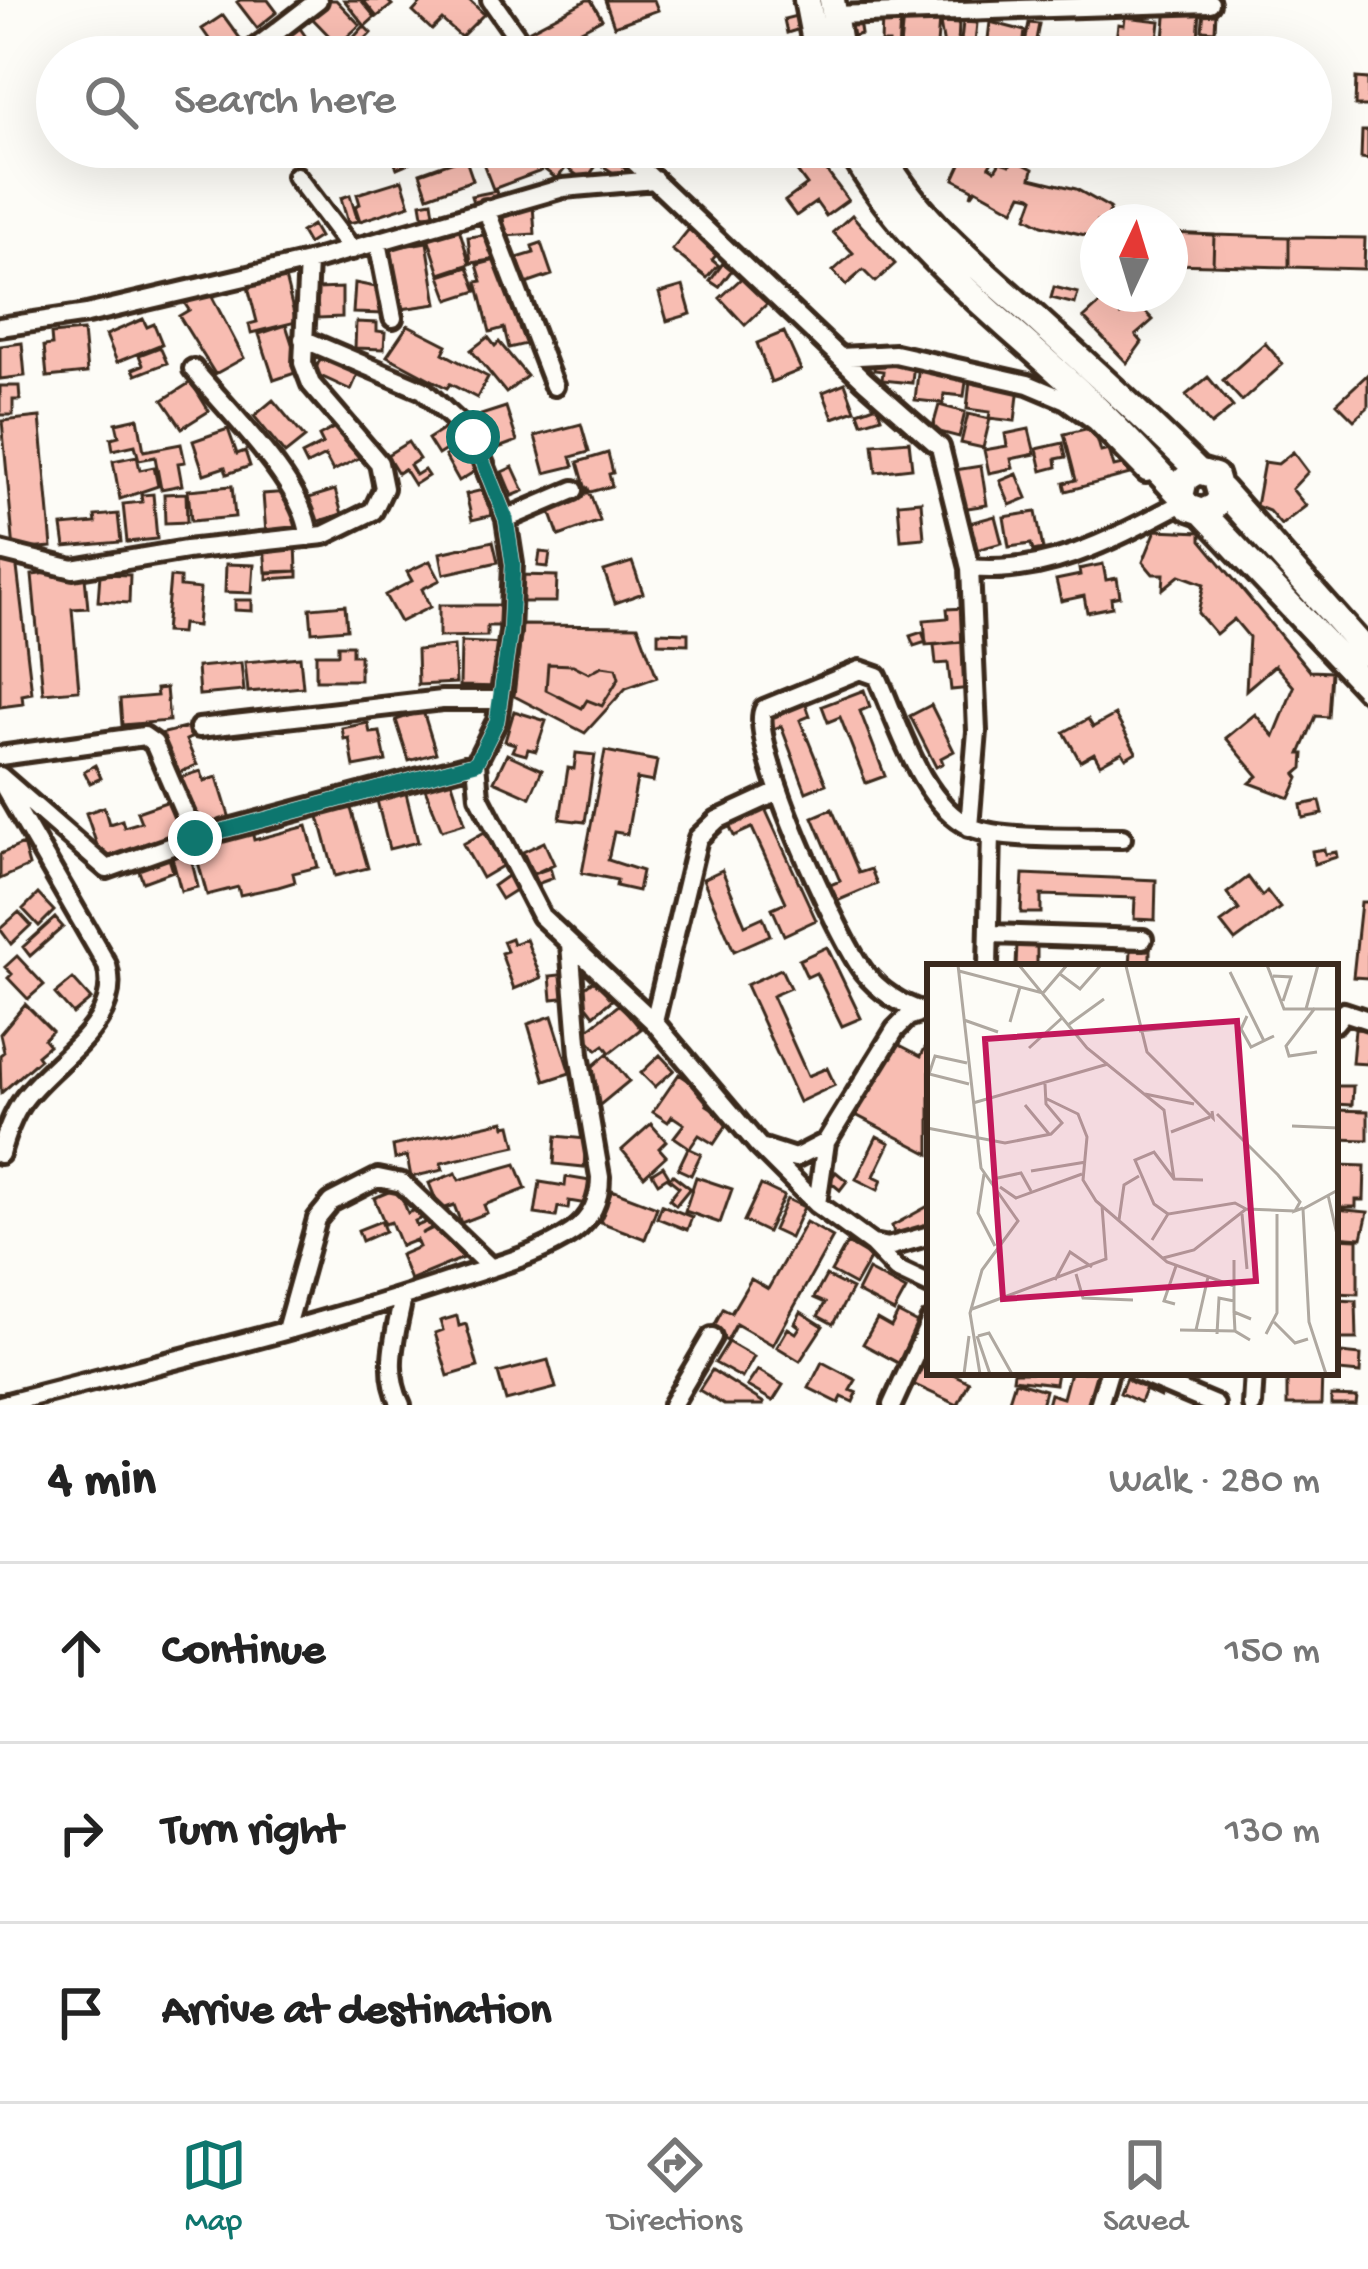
<!DOCTYPE html>
<meta charset="utf-8">
<style>
:root{--surface:#fff;--page:#f6f6f6;--text:#222;--muted:#767676;--line:#e0e0e0;--accent:#0f766e}
body{margin:0;font-family:"Gochi Hand",sans-serif;background:var(--page);color:var(--text)}
.compass{position:absolute;left:1080px;top:204px;width:108px;height:108px;border-radius:50%;background:var(--surface);box-shadow:0 12px 48px #0002;rotate:4deg}
.stop{position:absolute;width:36px;height:36px;margin:-27px;border:9px solid #0f766e;border-radius:50%;background:#fff}
.stop.end{background:#0f766e;border-color:#fff;box-shadow:0 3px 12px #0008}
.list{margin:0;padding:0;list-style:none}
h2{display:flex;justify-content:space-between;align-items:center;height:156px;margin:0;padding:0 48px;font-size:51px}
h2 small{font-size:39px;font-weight:400;color:var(--muted)}
.list li{display:grid;grid-template-columns:78px 1fr auto;gap:36px;align-items:center;box-sizing:border-box;height:180px;padding:0 48px;border-top:3px solid var(--line)}
.list b{display:block;font-size:45px;white-space:nowrap}
.list em{font-size:39px;font-style:normal;color:var(--muted)}
.icon{flex:none;width:66px;height:66px;fill:none;stroke:currentColor;stroke-width:2;stroke-linecap:round;stroke-linejoin:round}
.map{position:relative;flex:none;width:1368px;height:1405px;overflow:hidden}
.search{position:absolute;background:var(--surface);box-shadow:0 12px 48px #0002;left:36px;right:36px;top:36px;height:132px;display:flex;align-items:center;gap:30px;box-sizing:border-box;padding:0 42px;border-radius:66px;color:var(--muted);font-size:45px}
.sheet{height:696px;background:var(--surface)}
nav{display:flex;justify-content:space-around;align-items:center;box-sizing:border-box;height:168px;border-top:3px solid var(--line);background:var(--surface);font-size:33px;color:var(--muted)}
nav a{display:grid;justify-items:center;gap:6px}
nav .on{color:var(--accent)}
.map>svg:first-child{display:block}
.building{fill:#f8bdb2;stroke:#3b2a1e;stroke-width:3;fill-rule:evenodd}
.lines{fill:none;stroke-linecap:round;stroke-linejoin:round}
.minor-casing{stroke:#3b2a1e;stroke-width:26}
.secondary-casing{stroke:#3b2a1e;stroke-width:33}
.minor{stroke:#fdfcf7;stroke-width:16}
.secondary{stroke:#fdfcf7;stroke-width:24}
.route{stroke:#0f766e;stroke-width:15}
.inset-road{fill:none;stroke:#afa8a0;stroke-width:3}
.view{fill:#c2185b;fill-opacity:0.15;stroke:#c2185b;stroke-width:6}
.inset-edge{fill:none;stroke:#3b2a1e;stroke-width:6}
</style>
<div class="map">
<svg width="1368" height="1405" viewBox="0 0 1368 1405">
<rect width="100%" height="100%" fill="#fdfcf7"/>
<filter id="ink" filterUnits="userSpaceOnUse"><feTurbulence type="fractalNoise" baseFrequency=".00833" numOctaves="2"/><feDisplacementMap in="SourceGraphic" scale="24" xChannelSelector="R" yChannelSelector="G"/><feConvolveMatrix kernelMatrix="1 2 1 2 8 2 1 2 1" color-interpolation-filters="sRGB"/></filter>
<g filter="url(#ink)">
<path class="building" d="M240,0H268L277,12L257,28L237,2Z
M329,0H336L360,25L338,45L311,17Z
M344,0H361L375,17L365,26Z
M363,0H387L392,5L377,17Z
M424,0H469L484,14L461,37L442,20L432,30L413,12Z
M587,0H591L602,19L541,51L530,30Z
M605,0H654L658,10L614,26Z
M1167,7L1200,10L1197,53L1163,49Z
M1204,10L1216,11L1215,31L1202,30Z
M223,15L242,41L221,56L202,29Z
M796,16L800,29L787,33L784,19Z
M903,17L939,20L936,57H899Z
M1125,17L1160,21L1156,57H1114L1118,24L1124,25Z
M882,18L900,19L898,52H889V43H881Z
M859,21L861,34L848,37L846,23Z
M963,22L977,23L975,43L961,41Z
M990,22L1025,31L1022,56L986,57Z
M940,23L959,24L958,44L944,46Z
M1029,23L1039,24L1035,45L1025,43Z
M297,24L313,47L300,57H265L260,51Z
M364,26L371,33L354,51L347,45Z
M508,39L519,57H499L493,48Z
M1356,78L1368,79V106H1355Z
M1362,131H1368V159L1361,158Z
M388,147H413L418,159L397,168Z
M526,147H534L541,171L493,189L483,163Z
M549,147H561L574,157L557,179L537,164Z
M582,147H610L585,181L567,168Z
M809,147L848,200L826,216L816,202L796,216L785,201L807,185L790,162Z
M959,147L997,153L989,166L995,170L1000,162L1010,165L1014,159L1033,169L1031,178L1076,189L1110,208L1107,222H1098V238L1042,225L1027,217L1034,198L1031,196L1022,194L1014,210L976,189L971,196L973,189L954,179L961,164L956,162Z
M612,151L630,163L621,178L603,166Z
M465,157L473,180L428,196L420,173Z
M402,180L410,205L360,221L355,206L360,204L357,194Z
M496,191L499,201L475,209L471,196Z
M350,195L358,221L348,223L341,198Z
M432,201L434,214L423,215L421,203Z
M533,205L535,234L505,236L502,208Z
M852,215L895,264L875,282L863,270L846,285L833,271L853,253L833,232Z
M312,225L319,237L308,244L301,232Z
M458,225L470,264L440,274L427,234Z
M689,229L718,253L712,260L718,265L707,278L672,250Z
M1170,233L1214,235L1213,265L1170,264Z
M494,234L497,259L471,263L468,237Z
M1214,235L1289,237V267L1213,265Z
M1289,237L1365,238L1364,269L1289,267Z
M427,242L437,304L401,309L391,248Z
M541,243L552,275L526,284L517,258L534,253L532,246Z
M503,258L526,344L509,348L504,328L490,332L477,282L482,281L477,265Z
M723,263L732,270L719,287L710,281Z
M468,267L477,291L449,300L440,276Z
M745,275L770,301L745,325L720,298Z
M285,278L296,322L251,333L249,324L257,322L248,287Z
M355,283L386,289L385,314L353,313Z
M683,286L691,314L667,321L659,293Z
M1054,287L1078,293L1075,304L1051,298Z
M342,288V317L318,318L317,289Z
M209,291L244,358L215,374L179,316L189,310L185,304Z
M1105,299L1120,315L1135,301L1153,320L1136,335L1142,342L1127,363L1084,318Z
M143,319L147,327L154,324L162,344L117,362L106,335Z
M356,322L377,323V331L385,332L384,349L355,348Z
M286,325L301,371L274,380L259,334Z
M408,325L447,345L443,353L488,377L477,398L450,384L447,388L387,356Z
M83,331L87,373L47,377L44,346L52,345L51,334Z
M784,332L801,370L771,382L757,343Z
M488,337L495,346L499,342L527,376L506,393L471,350Z
M22,343L25,376L0,379V346Z
M1265,343L1283,364L1242,401L1223,380Z
M160,347L167,363L136,375L133,369L143,365L139,355Z
M324,350L361,367L351,390L314,373Z
M875,357L914,361L912,383L882,380L883,371L874,370Z
M919,364L967,375L964,396L944,394L943,403L915,400Z
M1368,374V407L1354,420L1337,403Z
M1208,377L1233,407L1211,425L1186,395Z
M970,380L1019,386L1015,421L989,418L990,412L967,409Z
M191,382L209,411L182,428L163,400Z
M845,383L855,410L833,418L823,392Z
M0,386H19L20,400H13V415H0Z
M273,400L305,438L285,454L254,416Z
M877,405L881,417L862,423L858,412Z
M939,405L965,412L959,437L932,430Z
M506,407L517,441L493,450L481,415Z
M968,414L990,419L983,448L961,443Z
M40,417L52,547L14,550L2,421Z
M138,418L144,451L181,444L185,462L178,463L182,485L161,489L155,457L139,460L135,445L113,450L111,438L119,436L116,423Z
M455,422L465,438L438,455L428,439Z
M341,424L363,456L333,471L325,456L307,465L302,455L323,444L319,436Z
M581,424L589,452L571,457L574,466L545,473L535,436Z
M1094,427L1101,452L1109,450L1114,467L1127,464L1130,474L1066,491L1064,483L1076,480L1064,434Z
M228,429L237,454L245,451L250,466L227,474L225,467L204,474L193,441Z
M1029,429L1035,454L1011,459L1013,468L989,473L984,450L1007,446L1005,434Z
M909,441L912,468L876,472L873,444Z
M408,442L419,459L410,465L416,475L424,470L428,476L414,485L404,469L398,473L387,455Z
M467,442L482,467L459,481L445,456Z
M1063,443L1066,457L1056,459L1057,467L1042,471L1037,449Z
M1293,452L1308,472L1292,489L1306,506L1281,525L1269,511L1256,506L1264,462L1278,464Z
M608,453L613,473L609,474L612,486L587,493L578,462Z
M137,456L140,470L154,467L158,486L120,499L113,461Z
M981,466L987,505L961,509L955,470Z
M513,467L524,491L512,496L502,472Z
M1017,474L1027,498L1010,505L1000,481Z
M232,486L235,517L191,521L188,490Z
M491,488L498,514L472,520L466,494Z
M588,488L600,521L559,536L547,503Z
M335,490L342,514L316,522L309,498Z
M290,492L302,531L266,534L263,494Z
M186,493L187,522L165,523L164,494Z
M153,494L157,539L127,542L123,504L142,502L141,495Z
M921,501L924,538L901,540L898,503Z
M1036,512L1043,549L1033,551L1031,544L1009,547L1004,517Z
M118,514L121,542L65,547L62,526L96,523L95,516Z
M995,516L1002,543L976,550L969,523Z
M1156,530L1201,532V540L1310,671L1331,672L1328,717L1316,716L1300,754H1304L1303,768L1296,774L1299,778L1290,798L1250,783L1258,776L1226,738L1255,714L1274,736L1294,687L1275,665L1246,690L1249,637L1234,619L1216,634L1198,613L1204,584L1180,575L1163,589L1164,574H1153L1143,562Z
M493,541L498,562L444,574L440,553Z
M296,542L297,571L266,572L264,543Z
M540,552L550,553L548,567L538,566Z
M16,559L32,693L22,695L23,704L0,707V561Z
M430,561L440,580L422,589L430,607L400,622L385,595L412,581L407,572Z
M632,562L643,593L615,603L604,571Z
M226,564L254,565L252,593L225,592Z
M1103,564L1106,580L1117,578L1120,596L1111,598L1112,607L1087,612L1084,596L1061,601L1056,580L1080,575L1079,569Z
M67,571L68,578L85,577L88,608L72,609L79,690L43,693L32,575Z
M298,571V577L267,579V573Z
M100,574L130,575L129,603L98,601Z
M519,575L557,576L556,602H518Z
M170,577L180,578V587L200,589L197,626L182,624L181,633L165,632Z
M235,600H252V611L235,610Z
M345,605L347,629L312,632L310,608Z
M439,605H500V626H487V636L439,637Z
M965,608L964,642L926,645L924,620L948,618L947,609Z
M522,625L638,626L657,677L626,688L585,733L514,696ZM548,664L573,665L589,673L602,666L616,668L619,678L602,706L587,700L582,708L546,690Z
M658,632L688,633V644L658,643Z
M922,632L926,642L914,646L910,636Z
M967,641L972,688L951,690L948,663L936,664L934,645Z
M461,642L506,644L504,687L460,686Z
M338,645H352V655H360V680H316V654H338Z
M454,646L456,683L418,685L417,650Z
M300,657L303,687L248,692L245,662Z
M241,663L244,691L199,695L197,667Z
M548,664L573,665L589,673L602,666L616,668L619,678L602,706L587,700L582,708L546,690Z
M166,688L169,721L122,725L120,699L157,696L156,689Z
M864,690L870,707L860,711L885,776L866,783L840,717L828,722L822,706Z
M804,699L810,716L800,720L826,784L806,792L781,726L769,731L763,715Z
M931,705L954,751L941,758L943,763L936,767L910,716Z
M423,711L436,753L409,761L396,720Z
M514,711L546,721L536,751L528,749L526,755L512,751L515,744L505,741Z
M1115,715L1136,752L1126,758L1122,752L1100,764L1094,753L1080,761L1064,732L1088,719L1093,727Z
M368,723L370,733L380,732L386,761L354,767L349,738L344,739L342,728Z
M189,727L193,737L186,740L197,765L174,775L156,735Z
M605,751L657,761L653,782L637,779L627,834L614,832L608,860L642,871L638,891L616,886L617,880L582,873Z
M576,753L595,755L585,822L560,819L568,768L574,769Z
M507,754L542,770L530,797L494,781Z
M95,765L101,778L90,783L84,771Z
M201,771L204,781L217,777L231,822L197,833L178,778Z
M450,776L465,823L442,830L423,784Z
M405,789L418,842L389,849L376,796Z
M169,801L181,838L103,863L86,813L104,807L109,824L122,820L124,827L141,822L137,812Z
M1320,801L1323,814L1303,818L1301,805Z
M762,802L816,920L784,935L772,908L786,902L752,828L734,836L726,818Z
M350,805L368,868L335,876L318,813Z
M832,809L859,873L871,869L877,884L837,901L830,885L840,881L813,817Z
M307,826L318,867L293,873L295,882L278,887L240,895L238,887L207,895L195,851L252,831L254,840Z
M490,829L509,862L482,878L463,844Z
M544,842L554,864L533,874L523,852Z
M23,844L29,866L0,879V854Z
M1324,849L1325,854L1336,852L1337,857L1314,864L1312,851Z
M189,850L198,887L181,891L171,854Z
M167,852L173,871L143,882L136,863Z
M550,868L553,878L537,884L533,874Z
M722,870L745,925L763,917L770,935L734,951L703,879Z
M514,871L523,885L501,899L493,886Z
M1023,874L1156,880L1155,920L1134,919L1135,898L1041,895V913H1021Z
M1248,877L1262,896L1267,891L1280,908L1235,941L1221,923L1239,910L1227,893Z
M38,894L54,911L39,926L23,909Z
M1361,902H1368V978L1353,977Z
M19,912L31,925L11,944L0,929Z
M55,918L63,927L30,956L23,947Z
M511,938L513,944L526,939L541,978L514,989L501,953L507,951L503,941Z
M1017,944H1037V965L1089,967H1016Z
M827,947L861,1018L842,1026L816,973L807,977L799,960Z
M1131,950H1150V967H1130Z
M17,956L44,985L28,999L8,978L12,974L5,967Z
M781,969L790,988L772,996L808,1076L827,1068L835,1085L799,1102L746,985Z
M569,974L571,997L552,999L550,976Z
M73,979L91,999L73,1014L55,994Z
M595,979L612,1000L594,1015L577,993Z
M25,1004L52,1031L44,1039L49,1045L37,1055L40,1059L1,1093L0,1055L4,1052L0,1034Z
M620,1004L641,1029L610,1053L604,1045L597,1050L583,1033Z
M552,1016L570,1073L545,1081L528,1024Z
M1355,1029L1368,1030V1064L1352,1063Z
M892,1041L921,1056L925,1048L930,1051V1154L854,1114Z
M607,1054L629,1081L600,1105L588,1091L596,1084L586,1072Z
M660,1055L674,1070L655,1087L641,1073Z
M679,1074L713,1097L707,1105L730,1120L714,1144L699,1135L690,1148L674,1137L684,1124L672,1116L668,1122L653,1112Z
M1335,1086H1353L1352,1105L1335,1104Z
M1335,1110L1368,1111V1140L1335,1139Z
M504,1121L505,1126L511,1125L516,1146L441,1163L443,1170L411,1177L407,1156L395,1159L393,1146Z
M651,1124L666,1141L659,1148L666,1156L644,1176L622,1150Z
M556,1136L586,1139L584,1167L554,1164Z
M877,1136L890,1143L874,1176L882,1180L878,1190L856,1179Z
M688,1148L701,1154L691,1175L678,1169Z
M516,1164L526,1189L484,1205L487,1213L461,1223L454,1205L440,1210L429,1183L456,1173L459,1180Z
M1337,1165L1365,1166L1364,1200H1356V1207H1335Z
M663,1166L669,1176L658,1183L652,1173Z
M836,1172L847,1181L840,1190L829,1181Z
M673,1175L690,1188L676,1205L669,1199L679,1187L669,1179Z
M566,1177L590,1181L587,1204L569,1201L568,1209L558,1207L556,1217L535,1214L540,1182L565,1186Z
M696,1177L732,1189L720,1223L685,1211Z
M761,1185L784,1196L767,1232L744,1221Z
M398,1188L408,1213L423,1207L427,1216L415,1221L417,1226L436,1218L438,1224L421,1234L440,1225L466,1257L410,1280L400,1255L419,1247L416,1240L401,1246L391,1222L385,1224L374,1198Z
M612,1190L657,1207L645,1239L600,1222Z
M787,1199L804,1207L790,1238L773,1230Z
M662,1205L692,1217L687,1230L657,1218Z
M930,1205V1230L895,1237L892,1226Z
M1335,1209L1368,1212L1362,1238L1335,1236Z
M381,1221L385,1231L362,1241L358,1230Z
M806,1222L833,1237L773,1345L736,1324L727,1341L711,1332L723,1309L731,1313L751,1279L768,1289Z
M1335,1238L1358,1239V1294L1335,1293Z
M847,1243L871,1257L855,1285L831,1272Z
M868,1270L906,1290L894,1312L857,1292Z
M826,1276L852,1289L833,1324L818,1316L825,1303L814,1298Z
M1335,1300L1356,1301L1357,1339H1335Z
M801,1312L823,1326L800,1361L777,1347L788,1328L796,1333L800,1327L795,1323Z
M898,1313L917,1323L922,1313L928,1316L902,1365L863,1344L877,1319L891,1327Z
M457,1316L459,1326L466,1324L478,1367L448,1376L435,1333L443,1330L440,1321Z
M728,1342L754,1357L742,1378L715,1363Z
M1341,1353L1361,1355L1360,1373L1339,1371Z
M548,1360L556,1388L506,1401L498,1373Z
M822,1362L856,1380L850,1390L857,1393L853,1402L842,1397L839,1403L809,1388Z
M922,1367L938,1374L949,1372L969,1382L958,1405L913,1384Z
M712,1370L764,1403L763,1405H724L699,1390Z
M758,1370L783,1385L773,1401L747,1386Z
M1014,1372H1057L1055,1384L1013,1379Z
M1070,1372H1102L1093,1405H1047L1050,1394L1063,1398Z
M1287,1372H1322L1321,1405H1287Z
M1128,1373L1164,1388L1160,1397L1145,1390L1140,1402L1120,1393Z
M1015,1381L1045,1390L1041,1405H1017L1009,1400Z
M1331,1396L1357,1397L1356,1405H1331Z"/>
<g class="lines">
<g class="minor-casing">
<path id="minor" d="M491,0L531,57
M834,15L1210,3
M244,57L318,0
M619,147L865,381L940,447L970,568L977,731L969,827
M296,176L352,250
M486,209L554,386
M378,242L393,318
M0,327L87,314L308,262L563,188L655,180
M303,339L423,390L473,437L506,519L513,564L510,632L497,721L476,763L479,796L541,916L654,1022L758,1145L817,1204L872,1244L896,1269L930,1285
M841,357L895,354L1028,384L1066,400L1095,421L1146,473
M193,369C226,409 307,487 309,537
M506,519L574,490
M0,551L73,569L186,550L324,535L373,511L384,488L379,463L311,384L303,363L308,262
M970,568C1048,576 1117,537 1184,502
M199,728L442,700H500
M0,756L144,736L154,743L195,838
M0,776L107,869L195,838L476,763
M990,934L1143,939
M988,967L991,833
M924,1012C899,1004 880,992 864,972C839,940 746,739 764,709L860,670L877,676C899,724 920,803 971,827C1000,841 1087,837 1122,838
M654,1022L698,838L717,820L778,792
M1335,1023L1344,1012L1368,1020
M826,1142L895,1030L908,1017L923,1012
M764,1148L795,1158L826,1142L817,1204
M0,1154C5,1136 11,1118 22,1102C52,1059 124,1026 107,965L3,785
M873,1244L888,1247L930,1235
M286,1330L317,1219L331,1202L378,1178L402,1183L490,1267
M1137,1372L1215,1405
M0,1405C151,1365 305,1330 453,1280C491,1267 540,1255 573,1232C592,1218 600,1199 600,1177L579,1054L570,944
M401,1405C383,1370 396,1334 403,1297
M672,1405L712,1337
M892,1405L930,1322
M1099,1405L1109,1372
M1252,1405L1254,1372"/>
</g>
<g class="secondary-casing">
<path id="secondary" d="M807,0L818,57
M832,0L841,57
M850,147C905,249 1002,318 1084,396C1118,428 1149,462 1181,496
M878,147C914,217 977,266 1035,318C1090,368 1145,418 1198,471L1215,476L1221,497L1215,506L1202,512L1188,507L1181,496L1185,479L1198,471
M1222,490L1368,654
M1202,512L1368,688"/>
</g>
<use href="#minor" class="minor"/>
<use href="#secondary" class="secondary"/>
</g>
</g>
<g class="lines" filter="url(#ink)">
<path class="route" d="M195,838L476,763L497,721L510,632L513,564L506,519L473,437"/>
</g>
<g transform="translate(927 964)">
<rect width="411" height="411" fill="#fdfcf7"/>
<path class="inset-road" d="M31,1L54,204L91,257L55,306L43,349L53,410M92,1L160,84L237,146L247,215M340,1L357,45H411M199,2L220,88L286,154L285,147M32,7L116,29L140,1M303,8L337,77M133,10L153,25L174,1M346,12L364,13L356,37M388,44L359,82L362,92L390,88M379,45L391,1M320,52L314,65L324,83L347,72M37,56L71,68M83,58L93,23M141,61L177,35M212,67L281,60M102,84L135,54M40,99L8,92L2,110L42,120M218,130L267,140M118,134L151,150L160,173L156,216L169,237L240,298L307,322M46,139L181,100M98,141L122,170M290,150L351,211L373,238L368,247L376,244M365,162L411,164M0,164L78,179L124,170L135,159L119,140L118,120M244,168L283,153M104,207L159,198M57,210L51,249L68,282M66,215L94,209L104,227M73,223L89,234L155,210M401,231L411,275M376,245L411,226M376,245L382,358L399,410M241,250L227,240L208,196L227,188L247,215L276,216M315,250L320,305M192,256L197,221L212,212M225,276L241,250L308,239L319,245M236,294L267,286L319,245L368,247M307,296V348L324,355M149,310L156,334L206,336M128,316L143,288L165,303M248,340L237,337L249,302M45,345L179,295L175,242M307,348L308,367L323,376M347,358L368,379L381,375M253,366L308,367M269,366L281,313M290,370L292,334L307,337M339,370L350,349V250M50,372L63,410M51,372L62,369L85,410M37,410L42,372"/>
<path class="view" d="M310,57L329,317L76,335L58,75Z"/>
<rect width="411" height="411" class="inset-edge"/>
</g>
</svg>
<svg class="compass" viewBox="-18 -18 36 36"><path d="M0-13l5 13h-10z" fill="#e53935"/><path d="M0 13l5-13h-10z" fill="#767676"/></svg>
<div class="stop" style="left:473px;top:437px"></div>
<div class="stop end" style="left:195px;top:838px"></div>
<div class="search"><svg class="icon" aria-label="search" viewBox="0 0 24 24"><circle cx="10" cy="10" r="6"/><path d="M15 15l6 6"/></svg>Search here</div>
</div>
<section class="sheet">
<h2>4 min<small>Walk · 280 m</small></h2>
<ul class="list">
<li><svg class="icon" aria-label="ahead" viewBox="0 0 24 24"><path d="M12 20V5M6 11l6-6 6 6"/></svg><div><b>Continue</b></div><em>150 m</em></li>
<li><svg class="icon" aria-label="right" viewBox="0 0 24 24"><path d="M7 20v-9h11M14 6l5 5-5 5"/></svg><div><b>Turn right</b></div><em>130 m</em></li>
<li><svg class="icon" aria-label="arrive" viewBox="0 0 24 24"><path d="M6 21V4h12l-3 4 3 4H6"/></svg><div><b>Arrive at destination</b></div></li>
</ul>
</section>
<nav>
<a class="on"><svg class="icon" aria-label="map" viewBox="0 0 24 24"><path d="M3 6l6-2 6 2 6-2v14l-6 2-6-2-6 2zM9 4v14M15 6v14"/></svg>Map</a>
<a><svg class="icon" aria-label="directions" viewBox="0 0 24 24"><path d="M12 3l9 9-9 9-9-9zM9 14v-3h6M13 9l2 2-2 2"/></svg>Directions</a>
<a><svg class="icon" aria-label="saved" viewBox="0 0 24 24"><path d="M7 4h10v16l-5-4-5 4z"/></svg>Saved</a>
</nav>
